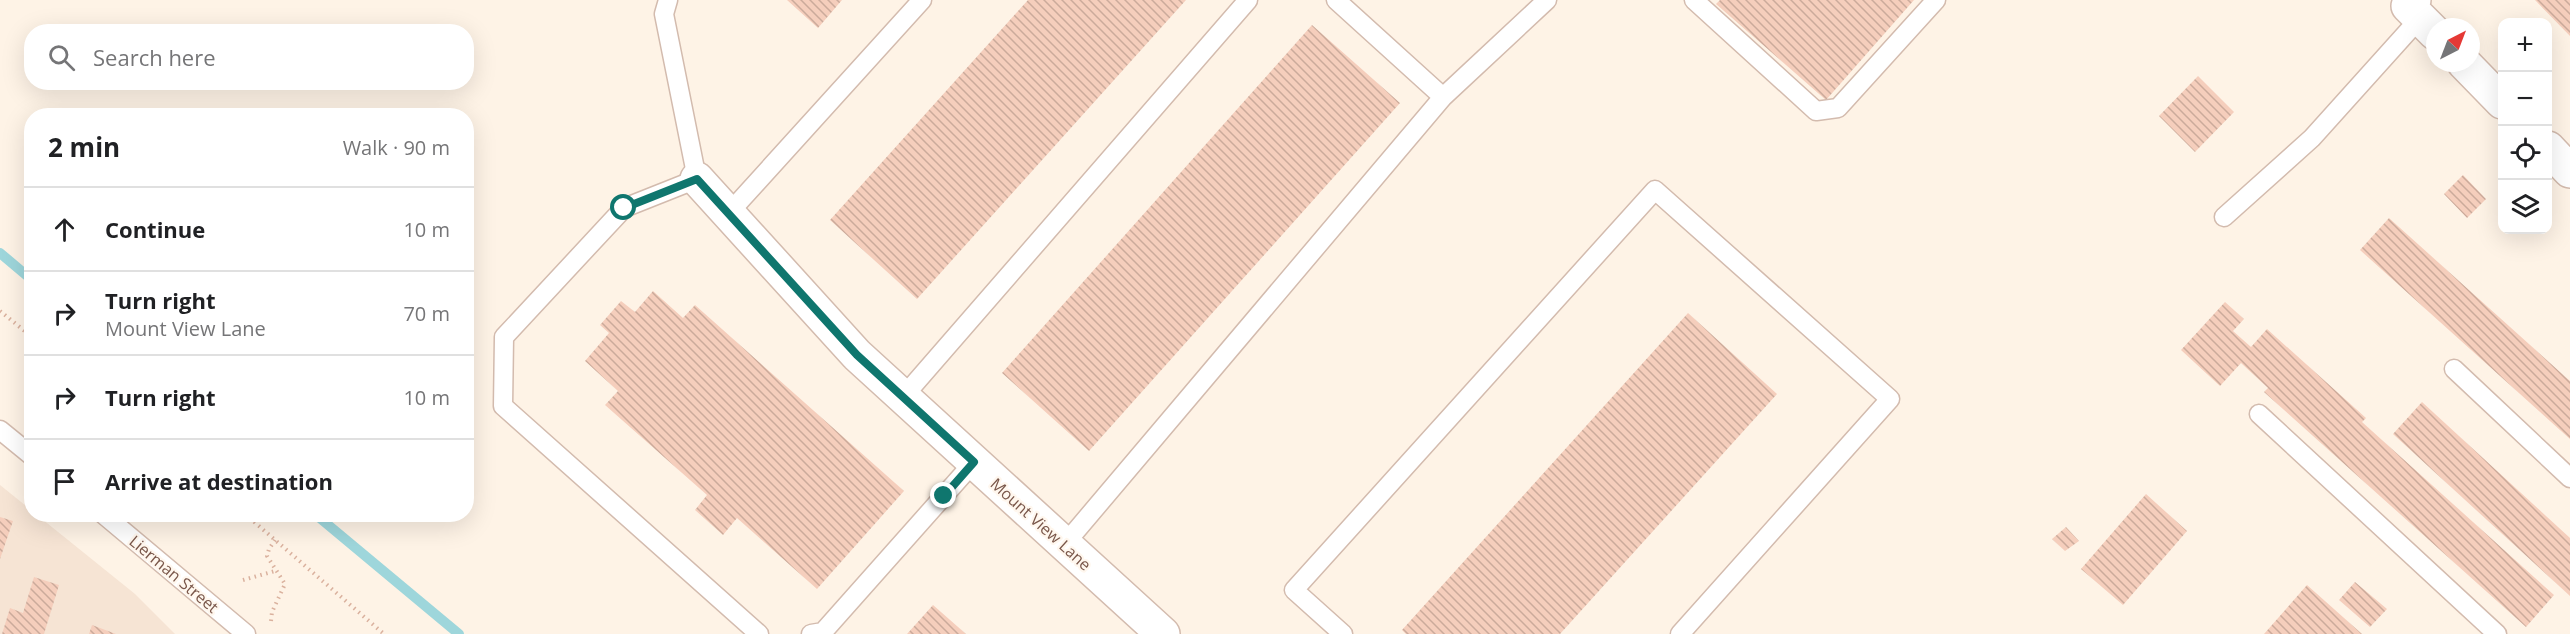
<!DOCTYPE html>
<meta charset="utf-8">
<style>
:root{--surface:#fff;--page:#f2f2f2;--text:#202124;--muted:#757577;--line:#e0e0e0}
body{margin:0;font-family:"Open Sans",sans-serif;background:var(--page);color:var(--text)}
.controls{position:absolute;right:18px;top:18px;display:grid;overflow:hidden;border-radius:12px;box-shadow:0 6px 24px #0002}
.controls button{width:54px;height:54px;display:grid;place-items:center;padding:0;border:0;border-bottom:2px solid var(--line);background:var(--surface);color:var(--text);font:30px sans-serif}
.compass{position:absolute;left:2426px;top:18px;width:54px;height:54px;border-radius:50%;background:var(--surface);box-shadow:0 6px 24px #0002;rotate:42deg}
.stop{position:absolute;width:18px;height:18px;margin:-14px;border:4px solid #0f766e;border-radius:50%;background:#fff}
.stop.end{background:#0f766e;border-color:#fff;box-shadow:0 2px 6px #0008}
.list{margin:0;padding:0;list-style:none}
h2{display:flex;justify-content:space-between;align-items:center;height:78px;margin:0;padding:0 24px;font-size:26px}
h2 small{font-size:20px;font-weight:400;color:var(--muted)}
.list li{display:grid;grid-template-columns:39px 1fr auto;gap:18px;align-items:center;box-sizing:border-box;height:84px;padding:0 24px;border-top:2px solid var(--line)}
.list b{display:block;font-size:22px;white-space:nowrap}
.list p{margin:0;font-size:20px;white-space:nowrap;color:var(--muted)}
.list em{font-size:20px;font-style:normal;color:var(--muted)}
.icon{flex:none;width:33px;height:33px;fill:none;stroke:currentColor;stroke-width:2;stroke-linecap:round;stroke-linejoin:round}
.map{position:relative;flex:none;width:2570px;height:634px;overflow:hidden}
.search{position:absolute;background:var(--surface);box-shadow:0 6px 24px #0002;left:24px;top:24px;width:450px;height:66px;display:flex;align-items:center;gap:15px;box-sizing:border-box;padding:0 21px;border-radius:24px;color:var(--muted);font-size:22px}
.panel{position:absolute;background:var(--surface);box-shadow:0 6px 24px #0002;left:24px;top:108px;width:450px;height:414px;border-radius:24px}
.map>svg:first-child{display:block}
.residential{fill:#f6e4d4}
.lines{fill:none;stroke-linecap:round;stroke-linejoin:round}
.stream{stroke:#9ed6db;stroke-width:10}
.building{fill:url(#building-back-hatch)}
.service-casing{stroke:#d3bbae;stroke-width:21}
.minor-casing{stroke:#d3bbae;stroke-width:36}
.path{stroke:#dab19e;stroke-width:4;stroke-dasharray:1.5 4.5;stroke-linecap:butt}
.service{stroke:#fff;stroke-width:18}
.minor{stroke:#fff;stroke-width:33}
.route{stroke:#0f766e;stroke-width:8}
.labels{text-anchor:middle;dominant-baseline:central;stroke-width:4.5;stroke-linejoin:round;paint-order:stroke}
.street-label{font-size:16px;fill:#795649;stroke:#fff7ee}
</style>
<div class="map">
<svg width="2570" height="634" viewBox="0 0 2570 634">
<defs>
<pattern id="building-back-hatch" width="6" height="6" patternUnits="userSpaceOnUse" patternTransform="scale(1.5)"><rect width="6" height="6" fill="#f5cebc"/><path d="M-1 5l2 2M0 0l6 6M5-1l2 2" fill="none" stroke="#cbaa9b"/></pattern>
</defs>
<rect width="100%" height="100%" fill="#fef3e6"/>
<path class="residential" d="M0,485L31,510L32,514L37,515L135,594L175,634H0Z"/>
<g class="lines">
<path class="stream" d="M0,253L32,280
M315,514L459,634"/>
</g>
<path class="building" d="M787,0H842L818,28Z
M1028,0H1186L917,299L830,220Z
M1720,0H1914L1826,100L1716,4Z
M2535,0H2570V36Z
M1312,25L1400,103L1089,451L1002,373Z
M2198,76L2234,112L2195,152L2159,116Z
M2463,175L2486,199L2467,218L2444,194Z
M2389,218L2570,381V439L2360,250Z
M653,291L683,318L695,305L904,491L817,589L737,518L723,535L695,510L707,495L605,405L618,391L585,361L609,333L600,325L621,301L635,312Z
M2225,302L2244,319L2233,331L2251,347L2267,329L2366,418L2362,422L2554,595L2526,627L2264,392L2268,388L2241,363L2220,386L2181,350Z
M1688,313L1777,394L1560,634H1406L1402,630Z
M2422,402L2570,538V596L2393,434Z
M2146,494L2187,531L2123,605L2081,569Z
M0,517L13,521L0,559Z
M2066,527L2079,541L2065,551L2052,539Z
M34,577L59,585L44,634H2L10,608L23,613Z
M2355,582L2387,609L2370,627L2339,600Z
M2307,585L2362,634H2264Z
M933,605L966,634H907Z
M92,625L116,634H89Z"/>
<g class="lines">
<g class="service-casing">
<path id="service" d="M668,0L664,14L697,179L624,208L504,337L503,406L759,634
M1694,0L1816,111L1838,108L1936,0
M1443,97L1547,0
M728,214L922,0
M2224,217L2312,138L2420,18
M2454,369L2570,478
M903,397L1248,0
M2259,414L2497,634
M0,430L32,456
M103,514L246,634
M1064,545L1443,97L1336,0
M811,634L823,632L974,462
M1343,634L1294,590L1655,190L1890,399L1680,634"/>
</g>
<g class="minor-casing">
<path id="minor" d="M2414,0L2408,6L2435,33
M2464,63L2502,102
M2548,148L2570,171
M697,179L857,355L1163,634"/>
</g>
<path class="path" d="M0,311L32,337
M245,514L384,634
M243,580L275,571
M271,621L272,612L285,584L267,556L269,549L275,540"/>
<use href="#service" class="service"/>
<use href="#minor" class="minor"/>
</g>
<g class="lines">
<path class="route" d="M624,208L697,179L857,355L974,462L944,496"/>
</g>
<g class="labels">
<g class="street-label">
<text transform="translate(1041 524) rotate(42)">Mount View Lane</text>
<text transform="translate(174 574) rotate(40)">Lierman Street</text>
</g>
</g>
</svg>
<div class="controls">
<button>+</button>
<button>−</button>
<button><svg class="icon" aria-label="locate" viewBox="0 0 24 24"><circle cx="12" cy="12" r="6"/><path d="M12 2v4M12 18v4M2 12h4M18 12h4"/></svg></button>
<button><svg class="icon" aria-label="layers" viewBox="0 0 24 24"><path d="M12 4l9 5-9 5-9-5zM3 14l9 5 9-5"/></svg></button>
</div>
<svg class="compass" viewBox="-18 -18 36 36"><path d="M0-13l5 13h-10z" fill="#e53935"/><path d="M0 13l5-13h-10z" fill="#757577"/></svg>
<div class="stop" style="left:624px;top:208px"></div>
<div class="stop end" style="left:944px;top:496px"></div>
<div class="search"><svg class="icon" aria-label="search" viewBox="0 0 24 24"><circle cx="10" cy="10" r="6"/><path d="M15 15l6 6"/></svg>Search here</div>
<section class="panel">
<h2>2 min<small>Walk · 90 m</small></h2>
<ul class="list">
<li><svg class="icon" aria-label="ahead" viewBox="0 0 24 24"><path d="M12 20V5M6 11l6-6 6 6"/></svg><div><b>Continue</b></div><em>10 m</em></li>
<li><svg class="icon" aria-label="right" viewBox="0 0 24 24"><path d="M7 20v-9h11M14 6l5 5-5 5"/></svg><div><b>Turn right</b><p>Mount View Lane</p></div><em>70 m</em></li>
<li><svg class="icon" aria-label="right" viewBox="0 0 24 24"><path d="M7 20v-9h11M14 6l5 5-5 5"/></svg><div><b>Turn right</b></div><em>10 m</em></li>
<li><svg class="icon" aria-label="arrive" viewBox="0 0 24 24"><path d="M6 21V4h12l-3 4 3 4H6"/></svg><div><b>Arrive at destination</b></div></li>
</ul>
</section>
</div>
